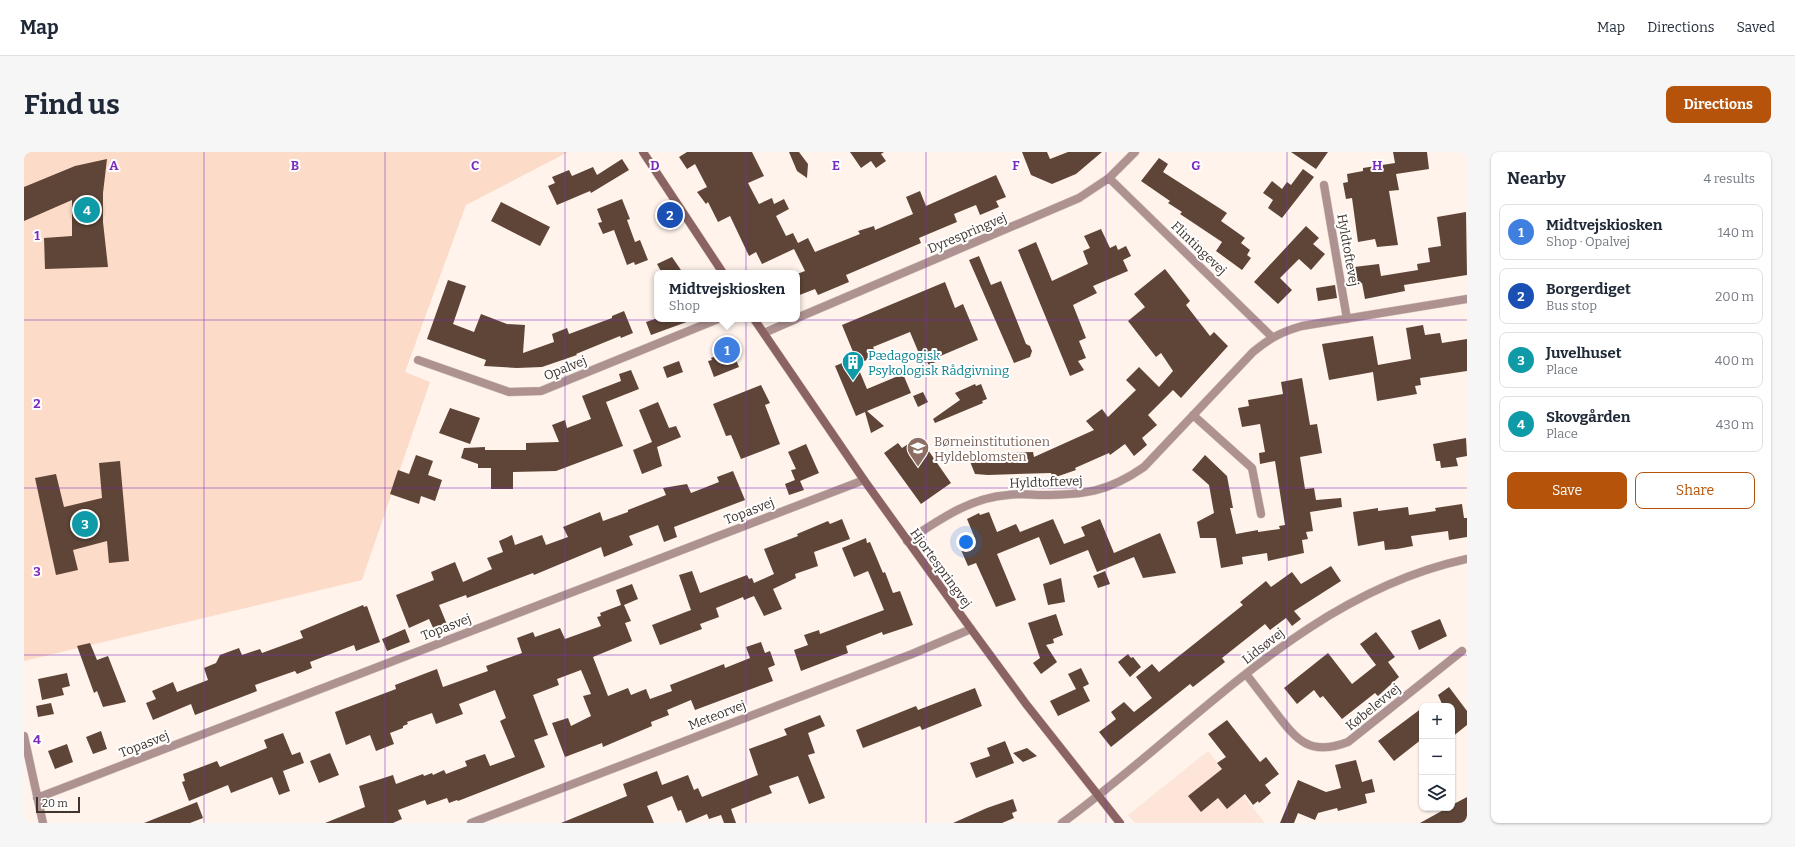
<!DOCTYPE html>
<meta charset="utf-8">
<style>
:root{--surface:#fff;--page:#f6f6f7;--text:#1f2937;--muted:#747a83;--line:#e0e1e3;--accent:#b45309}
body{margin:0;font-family:Bitter,serif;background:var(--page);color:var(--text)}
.controls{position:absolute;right:12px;bottom:12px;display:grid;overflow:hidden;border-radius:8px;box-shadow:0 1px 3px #0004}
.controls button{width:36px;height:36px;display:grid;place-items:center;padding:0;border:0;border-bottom:1px solid var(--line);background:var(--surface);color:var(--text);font:20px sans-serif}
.scale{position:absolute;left:12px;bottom:10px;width:44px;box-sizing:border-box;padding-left:4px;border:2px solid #40342e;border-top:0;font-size:11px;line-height:14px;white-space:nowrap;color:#40342e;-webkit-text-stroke:3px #fff;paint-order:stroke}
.you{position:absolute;left:942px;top:390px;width:14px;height:14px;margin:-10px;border:3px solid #fff;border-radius:50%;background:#1a73e8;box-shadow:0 0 0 6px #1a73e833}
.badge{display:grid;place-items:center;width:26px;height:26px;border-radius:50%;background:var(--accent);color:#fff;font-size:13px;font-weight:700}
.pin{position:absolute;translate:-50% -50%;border:2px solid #fff;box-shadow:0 1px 4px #0006}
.popup{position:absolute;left:630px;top:118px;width:146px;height:52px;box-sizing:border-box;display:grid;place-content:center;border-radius:8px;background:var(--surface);filter:drop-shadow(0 1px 3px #0005);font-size:13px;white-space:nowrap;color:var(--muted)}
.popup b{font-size:15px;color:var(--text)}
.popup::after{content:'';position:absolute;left:50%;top:100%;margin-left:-8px;border:8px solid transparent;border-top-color:var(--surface)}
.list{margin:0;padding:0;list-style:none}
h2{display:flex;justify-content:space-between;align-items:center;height:52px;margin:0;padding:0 16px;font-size:17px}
h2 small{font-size:13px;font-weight:400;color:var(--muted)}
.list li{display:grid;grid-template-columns:26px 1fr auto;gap:12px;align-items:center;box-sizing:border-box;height:56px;margin:0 8px 8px;padding:0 8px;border:1px solid var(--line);border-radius:8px}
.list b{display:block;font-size:15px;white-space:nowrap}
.list p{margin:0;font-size:13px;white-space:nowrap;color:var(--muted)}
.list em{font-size:13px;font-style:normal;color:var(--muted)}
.actions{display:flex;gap:8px;padding:12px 16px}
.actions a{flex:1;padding:9px 0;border:1px solid var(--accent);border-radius:8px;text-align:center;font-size:14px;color:var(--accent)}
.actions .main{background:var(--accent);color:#fff}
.icon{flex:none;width:22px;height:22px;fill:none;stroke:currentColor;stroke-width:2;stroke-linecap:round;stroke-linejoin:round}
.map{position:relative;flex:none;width:1443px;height:671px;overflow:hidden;border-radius:8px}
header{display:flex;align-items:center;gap:24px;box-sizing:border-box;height:56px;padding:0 20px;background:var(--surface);border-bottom:1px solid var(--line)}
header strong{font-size:19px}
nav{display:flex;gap:22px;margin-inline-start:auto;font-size:14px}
.intro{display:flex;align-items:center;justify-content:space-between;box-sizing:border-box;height:96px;padding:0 24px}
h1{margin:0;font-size:28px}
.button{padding:10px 18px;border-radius:8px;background:var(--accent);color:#fff;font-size:14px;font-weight:700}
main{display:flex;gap:24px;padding:0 24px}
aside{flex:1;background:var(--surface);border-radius:8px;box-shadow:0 1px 3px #0004}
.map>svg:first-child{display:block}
.built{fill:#fde6d9}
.green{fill:#fcdbc8}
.building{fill:#5e4538}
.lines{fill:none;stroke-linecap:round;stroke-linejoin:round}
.street-casing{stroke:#d9cdc6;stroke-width:9}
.secondary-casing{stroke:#d9cdc6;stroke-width:9}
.street{stroke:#ae9291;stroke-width:8}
.secondary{stroke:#8a6362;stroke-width:8}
.grid{fill:none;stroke:#7b2cbf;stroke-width:1;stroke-opacity:0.55}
.labels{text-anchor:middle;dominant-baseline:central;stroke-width:4;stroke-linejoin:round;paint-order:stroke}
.street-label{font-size:13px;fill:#40342e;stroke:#fff}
.culture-label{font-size:13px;fill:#0d838f;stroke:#fff;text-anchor:start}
.education-label{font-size:13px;fill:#785e54;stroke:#fff;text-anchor:start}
.grid-label{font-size:13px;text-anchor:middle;font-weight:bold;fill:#7b2cbf;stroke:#fff;stroke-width:4;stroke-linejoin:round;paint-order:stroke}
</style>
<header>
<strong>Map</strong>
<nav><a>Map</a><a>Directions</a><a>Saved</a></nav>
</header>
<div class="intro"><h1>Find us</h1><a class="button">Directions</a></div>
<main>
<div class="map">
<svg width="1443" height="671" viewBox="0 0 1443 671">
<rect width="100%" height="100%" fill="#fff3ec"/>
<path class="built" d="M1184,599L1241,671H1111L1104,663Z"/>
<path class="green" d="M0,0H544L442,53L381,220L406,230L338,428L0,509Z"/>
<path class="building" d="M663,0H728L740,24L724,31L735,52L748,46L750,52L760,47L765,57L752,64L762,84L769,81L774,91L784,86L791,100L836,82L834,79L850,74L851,78L889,62L882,45L896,39L902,54L972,23L982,45L972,49L975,55L956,63L952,53L930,62L933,70L895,86L897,91L822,123L825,130L794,143L791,137L773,144V122L781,119L770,97L738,112L732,100L725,104L706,64L694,70L684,50L682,52L673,40L683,35L671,12L663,17L655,5Z
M765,0H775L784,12L783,26L773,19Z
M826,0H860L857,2L862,9L852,16L847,9L837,16Z
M998,0H1023L1026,7L1044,0H1078L1052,22L1028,32L1007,23Z
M1267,0H1304L1292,17Z
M1369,0H1403L1405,17L1372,22L1375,38L1365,39L1374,93L1353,95L1351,87L1334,90L1328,46L1322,47L1319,31L1324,30L1323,22L1339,19V16L1371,11Z
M1135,6L1144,12L1139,20L1203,61L1197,69L1221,86L1217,91L1226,98L1223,103L1227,106L1218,118L1192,99L1198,90L1156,62L1158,60L1144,51L1146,49L1117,29Z
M83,7L79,41V70L84,115L21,117L20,86L48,84V48L0,69V35L51,14Z
M598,7L605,18L567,41L566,39L533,53L524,34L531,31L528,25L545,18L548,24L569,15L573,23Z
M1279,17L1290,25L1258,66L1244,56L1249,48L1239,41L1248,29L1258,37L1263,30L1267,33Z
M598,47L606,67L603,68L611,90L616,88L624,108L611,113L610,110L603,113L590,78L579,82L574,71L578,70L573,57Z
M477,50L526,75L516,94L467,69Z
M1442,60L1443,123L1380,133L1381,139L1341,147L1338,131L1333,132L1330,115L1355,112L1357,124L1394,118L1393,112L1406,110L1404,96L1417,94L1413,65Z
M1282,74L1295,86L1289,92L1301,102L1287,118L1275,107L1256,126L1268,138L1254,152L1230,130Z
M1077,77L1086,96L1092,93L1094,98L1102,94L1107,104L1099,108L1104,119L1069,134L1073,141L1049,153L1062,186L1055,189L1062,206L1054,209L1060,218L1046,224L994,98L1012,90L1028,129L1064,112L1059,99L1066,96L1060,84Z
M955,104L967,133L977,129L1002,192L1006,194L1008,199L1006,205L990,211L945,108Z
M648,105L659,121H638L633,112Z
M1141,117L1166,149L1162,153L1186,184L1190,180L1204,194L1157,246L1149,238L1124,263L1133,273L1118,286L1123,293L1110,304L1101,292L1086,303L1085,301L1051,316L1052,318L1029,326L1027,321L964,323L951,322L943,302L1009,300L1010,305L1070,278L1062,269L1078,257L1084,265L1112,238L1102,228L1115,215L1135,235L1149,219L1137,201L1132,205L1104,169L1121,155L1110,142Z
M424,128L442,134L429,172L450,180L457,162L483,172L501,173L499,201L530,190L528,182L543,176L545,182L588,166V164L600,159L609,181L597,186L596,184L552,202L553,203L518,215L493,216L460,214L462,208L403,187Z
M921,130L931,156L939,152L954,188L914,205L916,208L905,213L903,210L899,211L886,180L849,195L851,199L847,201L849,205L834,212L818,173Z
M1311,133L1313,146L1294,149L1292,136Z
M631,167H668V168L627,183L622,170Z
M1399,173L1401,183L1416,181L1418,191L1443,187V219L1396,226L1397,233L1391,234L1393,242L1353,249L1349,220L1305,228L1298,192L1349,184L1354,213L1387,207L1382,176Z
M705,192L715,215L690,225L684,209L688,208L687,206L694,203L692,197Z
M830,206L843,237L879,222L887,241L843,259L860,274L847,281L841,260L832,264L811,214Z
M655,209L659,220L643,226L639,215Z
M607,218L615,237L582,250L599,294L532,319L489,320V337H467V316H454V312L437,306L440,296L461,295V298H502V291L535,290L528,273L541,268L543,276L567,267L558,244L597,229L595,222Z
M1278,226L1286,273L1293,272L1298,301L1276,305L1281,337L1290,336L1292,348L1317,346L1318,355L1286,360L1289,379L1282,380L1284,387L1278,388L1280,401L1244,409L1243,401L1218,405L1219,412L1197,416L1192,386H1176L1173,370L1190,361L1185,333L1168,318L1181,303L1203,324L1209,356H1206L1212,382L1234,378V380L1256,377L1255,374L1261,373L1251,309L1236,312L1235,301L1241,300L1236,272L1218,275L1214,256L1225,254L1224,248L1259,242L1257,230Z
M951,232L952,234L957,232L963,247L958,249L959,251L911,271L909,267L936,248L931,241Z
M737,233L746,251L741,253L756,292L717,307L707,283L702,284L689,252Z
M899,240L904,250L894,255L889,244Z
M634,250L645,276L652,274L657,285L633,295L638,314L618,322L609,298L628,290L615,258Z
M426,256L456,266L446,292L415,281Z
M895,285L927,331L897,352L860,301L874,291L878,296Z
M1442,286L1443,304L1432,306L1434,314L1417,316L1416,309H1412L1409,292Z
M782,292L795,321L776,329L780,338L765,343L761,332L771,328L767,318L772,317L764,300Z
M392,303L409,309L404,323L418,328L411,349L397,344L395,352L366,342L374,318L385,322Z
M96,309L105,409L85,411L83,389L49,398L54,418L32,423L11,326L32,322L40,355L78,346L75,311Z
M709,319L721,348L650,375L653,385L640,390L634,373L605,384L609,393L580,405L577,395L510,423L509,421L443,446L442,443L415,453L424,475L411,480L405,467L385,476L372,443L410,428L407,420L431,410L439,430L468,417L463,406L479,400L475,389L488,383L491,393L518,383L522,393L544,385L539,375L576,360L579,369L604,360V358L642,343L639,336L663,332L667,341L695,330L693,325Z
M1438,352L1440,366H1443V385L1425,388L1424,379L1387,384L1389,394L1373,397L1361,398L1360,389L1334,394L1329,360L1354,356V359L1384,355L1385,363L1412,359L1411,356Z
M965,360L973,380L992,372L996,380L1029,367L1040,392L1061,384L1057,375L1076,367L1090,401L1136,381L1152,421L1119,426L1110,405L1073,420L1064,398L1026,413L1015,385L973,402L992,448L972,455L952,411L944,414L934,391L950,384L943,367L955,361L956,363Z
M818,367L826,387L790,400L794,414L771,422L772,426L749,437L758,457L740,464L730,444L720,448L719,445L692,456L695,465L676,472L678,477L636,493L628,473L667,458L655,423L668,419L676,441L723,423L725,427L728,426L730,431L750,422L740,397L774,384L773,382L804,369L806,372Z
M842,386L843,391L846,390L859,421L861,420L869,441L876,439L889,473L859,483L858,480L822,494L824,501L777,519L770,498L784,493L780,483L795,478L796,482L860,458L844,419L830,425L818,396Z
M1307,414L1317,429L1270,459L1277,467L1268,474L1262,466L1246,478L1241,472L1198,506L1201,510L1169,535L1166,532L1087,595L1075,580L1092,567L1087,560L1100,550L1110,560L1128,546L1112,525L1128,512L1135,520L1219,453L1216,450L1242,429L1247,435L1268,420L1277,432Z
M1081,419L1086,432L1074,436L1069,424Z
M1037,426L1041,450L1024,453L1019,432Z
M608,432L614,447L600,453L607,469L601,471L608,489L569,505L584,544L604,536L607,543L622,537L626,547L648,539L646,533L700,512L701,516L726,506L722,495L737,490L741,501L746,499L751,513L744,516L749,529L671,558L667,548L643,558L645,563L627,570L628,574L579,595L578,591L541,605L528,571L544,566L547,574L567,564L559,544L567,542L557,518L533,527L535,533L509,543L524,583L510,588L521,615L434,649L433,648L425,651L423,646L403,653L401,648L374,658L378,667L369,671H301L341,655L335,634L369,623L372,632L399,622L400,624L408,621L409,623L420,618L422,622L443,614L441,609L461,602L466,614L491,605L476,569L482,566L471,538L435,552L439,562L412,572L408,561L383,570L384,572L379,574V576L366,581L370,592L352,599L346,583L322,593L311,560L372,537L371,533L413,517L419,535L464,519L462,514L498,501L493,486L509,480L511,485L536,476L541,487L577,474L573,465L577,464L576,461L597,453L592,438Z
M339,453L340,455L343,454L356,490L332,499L330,493L286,510L288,516L273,522L271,519L231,533L233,539L171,563L167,552L129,568L122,551L132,547L128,539L149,530L153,540L184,528L180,516L192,511L196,503L215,496L218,503L236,497L238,501L279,486L276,479Z
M1032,462L1039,483L1029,487L1030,491L1022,493L1033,510L1017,522L1009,511L1016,506L1004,471Z
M1416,467L1423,484L1395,498L1387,479Z
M381,477L386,490L363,499L358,487Z
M1352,480L1371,505L1364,510L1375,525L1354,544L1351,541L1318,567L1299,544L1296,546L1290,538L1273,552L1260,536L1304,501L1328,532L1352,513L1336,492Z
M66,491L73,508L84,504L102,550L79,555L73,539L70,541L53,494Z
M1104,502L1107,506L1109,505L1117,515L1106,525L1094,510Z
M1057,516L1065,532L1059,535L1066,549L1034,564L1026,549L1052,537L1044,522Z
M43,521L46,534L38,536L40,543L18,548L14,527Z
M1425,535L1443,559V573L1428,585V554H1419L1414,543Z
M951,536L958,554L898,578L896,574L839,596L832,578L892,554L894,558Z
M27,551L30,562L14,565L12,554Z
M1398,556V587L1370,609L1354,589Z
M796,563L801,574L784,581L791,601L784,603L801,646L785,652L774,624L745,634L748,641L707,657L712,671H700L697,663L685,667L683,662L662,671L657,658L654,659L648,644L623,654L630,671H537L603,644L599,632L633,619L638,633L664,623L670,638L674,636L678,645L734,623L725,597L763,583L760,577Z
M1203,568L1236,610L1242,605L1255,622L1241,633L1247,641L1235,651L1234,649L1229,653L1221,642L1203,657L1194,646L1177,660L1164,644L1198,617L1193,611L1202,605L1184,582Z
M77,579L83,597L69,602L62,585Z
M259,581L268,603L276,600L280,611L259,619L266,639L255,643L248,625L207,641L204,633L165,649L158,630L161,629L159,622L193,609L196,615L243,596L240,588Z
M981,589L990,611L952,626L946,611L966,604L963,596Z
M43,592L49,610L31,617L24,599Z
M1003,596L1013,604L999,610L989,601Z
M306,601L315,623L295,631L286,609Z
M1332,608L1338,630L1348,627L1351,640L1341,642L1343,651L1314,659L1313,656L1294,661L1291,668L1274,661L1270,671H1256L1274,628L1302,640L1317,636L1311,613Z
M1443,645V671H1396L1423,656H1428V653Z
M989,647L993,659L988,661L990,666L978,671H929L963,656Z
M173,650L179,666L166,671H120Z"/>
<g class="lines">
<g class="street-casing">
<path id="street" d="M1085,26L1248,185
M1300,33L1323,167
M773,166L1055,46L1085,26L1111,0
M740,181L772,167
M394,208L485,240L517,239L694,167
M1169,263L1228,316L1237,362
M883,389C915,368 945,346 984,343C995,341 1006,343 1017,343C1060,343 1084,340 1120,315L1229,200C1246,186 1257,180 1278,174L1443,147
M1222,522C1232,535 1242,548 1252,561C1274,590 1287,604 1324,590L1438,499
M0,584L19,671
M13,646L840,328
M447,671L888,502L947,477
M1038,671C1168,577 1280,442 1443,407"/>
</g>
<g class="secondary-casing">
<path id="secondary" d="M619,0L699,121
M730,167L840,328L947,477L1002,552L1096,671"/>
</g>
<use href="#street" class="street"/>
<use href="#secondary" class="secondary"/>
</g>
<path class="grid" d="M180,0V671M361,0V671M541,0V671M722,0V671M902,0V671M1082,0V671M1263,0V671M0,168H1443M0,336H1443M0,503H1443"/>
<defs>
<g id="building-pin" transform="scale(1.15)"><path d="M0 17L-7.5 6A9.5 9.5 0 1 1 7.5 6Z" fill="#0f9aa8" stroke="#fff"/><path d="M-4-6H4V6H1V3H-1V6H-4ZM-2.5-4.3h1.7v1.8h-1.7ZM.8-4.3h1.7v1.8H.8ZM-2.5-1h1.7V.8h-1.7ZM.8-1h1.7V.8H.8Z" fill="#fff"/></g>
<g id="school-pin" transform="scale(1.15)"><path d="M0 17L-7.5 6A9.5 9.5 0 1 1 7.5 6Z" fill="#8d6e63" stroke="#fff"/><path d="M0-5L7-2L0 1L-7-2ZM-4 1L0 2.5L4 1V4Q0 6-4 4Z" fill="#fff"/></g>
</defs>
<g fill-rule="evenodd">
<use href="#building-pin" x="829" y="210"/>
<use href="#school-pin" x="894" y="296"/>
</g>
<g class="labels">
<g class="street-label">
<text transform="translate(943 81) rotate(-23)">Dyrespringvej</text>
<text transform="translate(1175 96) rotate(44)">Flintingevej</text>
<text transform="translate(1324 98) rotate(80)">Hyldtoftevej</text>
<text transform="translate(541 216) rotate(-22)">Opalvej</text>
<text transform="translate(1022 330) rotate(-2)">Hyldtoftevej</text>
<text transform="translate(725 359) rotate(-21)">Topasvej</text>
<text transform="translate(917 416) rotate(54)">Hjortespringvej</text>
<text transform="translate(422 475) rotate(-21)">Topasvej</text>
<text transform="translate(1239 494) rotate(-38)">Lidsøvej</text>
<text transform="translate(1349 555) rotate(-39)">Købelevvej</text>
<text transform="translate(693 563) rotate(-21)">Meteorvej</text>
<text transform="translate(120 592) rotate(-21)">Topasvej</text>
</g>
<g class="culture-label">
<text x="844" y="203">Pædagogisk<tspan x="844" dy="15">Psykologisk Rådgivning</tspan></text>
</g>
<g class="education-label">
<text x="910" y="289">Børneinstitutionen<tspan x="910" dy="15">Hyldeblomsten</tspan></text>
</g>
</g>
<g class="grid-label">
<text x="90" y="18">A</text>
<text x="271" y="18">B</text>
<text x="451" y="18">C</text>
<text x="631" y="18">D</text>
<text x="812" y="18">E</text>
<text x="992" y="18">F</text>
<text x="1172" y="18">G</text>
<text x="1353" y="18">H</text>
<text x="13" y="88">1</text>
<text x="13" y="256">2</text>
<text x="13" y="424">3</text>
<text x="13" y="592">4</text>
</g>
</svg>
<div class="controls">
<button>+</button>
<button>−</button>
<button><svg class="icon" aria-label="layers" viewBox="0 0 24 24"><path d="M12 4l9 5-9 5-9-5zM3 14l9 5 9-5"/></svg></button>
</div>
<div class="scale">20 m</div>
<div class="you"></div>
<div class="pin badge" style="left:703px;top:198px;background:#3f7fe0">1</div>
<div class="popup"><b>Midtvejskiosken</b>Shop</div>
<div class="pin badge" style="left:646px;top:63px;background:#1a4fb4">2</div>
<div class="pin badge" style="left:61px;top:372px;background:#0f9aa8">3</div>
<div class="pin badge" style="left:63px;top:58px;background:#0f9aa8">4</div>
</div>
<aside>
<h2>Nearby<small>4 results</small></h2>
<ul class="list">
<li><span class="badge" style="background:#3f7fe0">1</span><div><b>Midtvejskiosken</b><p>Shop · Opalvej</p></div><em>140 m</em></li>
<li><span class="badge" style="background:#1a4fb4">2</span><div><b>Borgerdiget</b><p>Bus stop</p></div><em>200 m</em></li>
<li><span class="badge" style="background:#0f9aa8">3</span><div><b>Juvelhuset</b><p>Place</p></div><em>400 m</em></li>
<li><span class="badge" style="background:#0f9aa8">4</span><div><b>Skovgården</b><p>Place</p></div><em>430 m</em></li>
</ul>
<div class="actions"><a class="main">Save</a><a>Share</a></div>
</aside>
</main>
